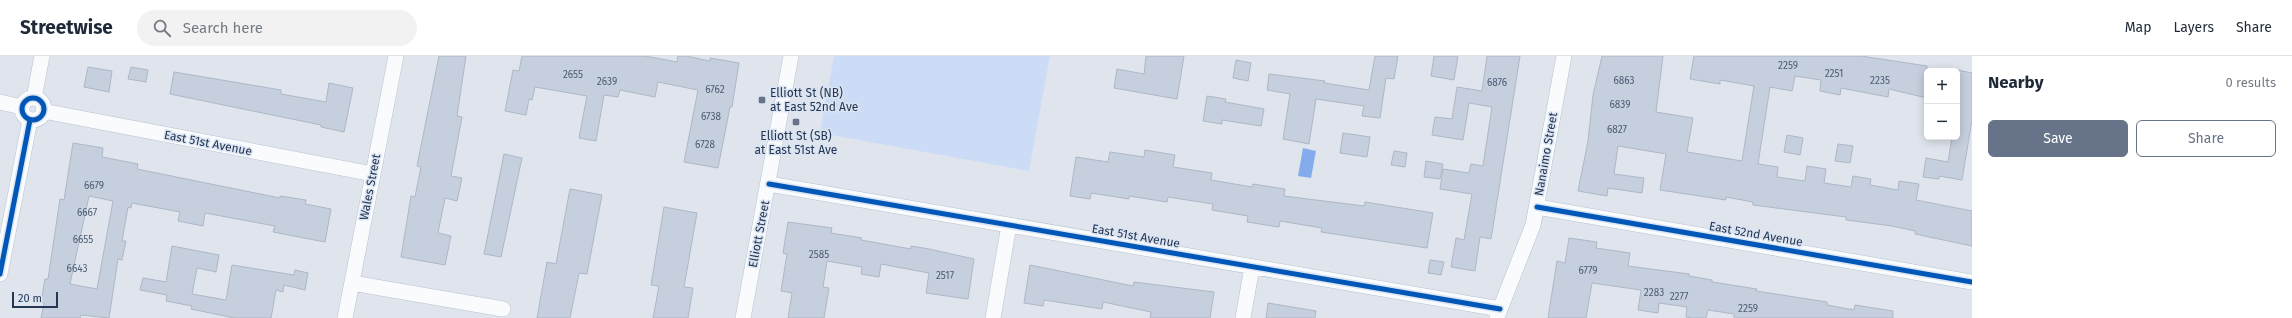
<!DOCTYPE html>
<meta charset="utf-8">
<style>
:root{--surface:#fff;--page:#f2f2f3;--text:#1f2937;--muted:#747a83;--line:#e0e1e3;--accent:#667388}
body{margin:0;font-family:"Fira Sans",sans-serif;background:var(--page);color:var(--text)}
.controls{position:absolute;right:12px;top:12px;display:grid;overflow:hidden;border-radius:6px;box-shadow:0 2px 10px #0003}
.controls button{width:36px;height:36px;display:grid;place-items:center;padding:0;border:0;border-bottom:1px solid var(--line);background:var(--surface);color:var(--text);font:20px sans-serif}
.scale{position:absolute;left:12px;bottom:10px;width:46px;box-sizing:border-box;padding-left:4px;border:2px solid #243651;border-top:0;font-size:11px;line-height:14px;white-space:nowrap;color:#243651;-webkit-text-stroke:3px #dbe4f2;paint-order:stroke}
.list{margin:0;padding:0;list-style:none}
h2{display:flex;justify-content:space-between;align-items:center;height:52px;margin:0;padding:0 16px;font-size:17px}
h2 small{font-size:13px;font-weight:400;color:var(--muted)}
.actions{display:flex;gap:8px;padding:12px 16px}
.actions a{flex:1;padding:9px 0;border:1px solid var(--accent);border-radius:6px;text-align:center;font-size:14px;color:var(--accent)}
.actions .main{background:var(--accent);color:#fff}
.icon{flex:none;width:22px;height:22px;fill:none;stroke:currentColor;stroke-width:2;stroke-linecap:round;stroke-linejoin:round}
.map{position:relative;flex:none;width:1972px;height:262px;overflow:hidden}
header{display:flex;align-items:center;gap:24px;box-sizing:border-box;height:56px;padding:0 20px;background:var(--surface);border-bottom:1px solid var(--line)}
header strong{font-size:19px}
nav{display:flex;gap:22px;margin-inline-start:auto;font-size:14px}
.search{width:280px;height:36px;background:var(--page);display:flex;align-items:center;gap:10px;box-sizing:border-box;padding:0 14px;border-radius:22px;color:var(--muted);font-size:15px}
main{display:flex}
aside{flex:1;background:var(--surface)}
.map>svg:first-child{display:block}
.green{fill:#ccdcf6}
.water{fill:#84acec}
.building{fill:#c6cfdd;stroke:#adb7c7;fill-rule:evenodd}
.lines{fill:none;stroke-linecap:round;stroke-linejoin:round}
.minor-casing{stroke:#b7c2d2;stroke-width:16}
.minor{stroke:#fafbfc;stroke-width:15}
.cycleway-casing{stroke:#dbe4f2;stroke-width:8}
.cycleway{stroke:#0057b8;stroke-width:5}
.poi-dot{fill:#667388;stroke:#dbe4f2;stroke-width:1.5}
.labels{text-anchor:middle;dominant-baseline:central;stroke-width:3;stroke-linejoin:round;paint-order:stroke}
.number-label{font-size:10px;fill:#4d5d75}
.poi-label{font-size:12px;fill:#243651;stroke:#dbe4f2;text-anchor:start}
.street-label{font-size:12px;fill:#243651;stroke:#dbe4f2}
</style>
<header>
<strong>Streetwise</strong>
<div class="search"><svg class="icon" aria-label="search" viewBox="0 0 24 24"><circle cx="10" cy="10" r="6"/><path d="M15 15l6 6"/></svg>Search here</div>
<nav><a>Map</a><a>Layers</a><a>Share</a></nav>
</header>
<main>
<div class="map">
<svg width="1972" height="262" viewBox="0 0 1972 262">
<rect width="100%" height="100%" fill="#e0e5ed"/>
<path class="green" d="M834,0H1050L1029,115L820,77Z"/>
<path class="water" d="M1303,92L1316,95L1311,122L1298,120Z"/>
<path class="building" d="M439,0H466L457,60L462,61L451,120L462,122L457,145L445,142L438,177L451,180L445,209L401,201L411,140L415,141L421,111L417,110Z
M522,0H645L677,6L678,0H686L710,5V2L739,7L732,51H730L718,112L684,106L698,34L658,26L655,41L620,34L618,41L604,39L596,85L579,82L587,40L535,31L532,44L529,43L526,59L505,55L513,14L519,15Z
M1146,0H1184L1177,43L1114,32L1117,13L1144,18Z
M1375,0H1398L1394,23L1386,22L1380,62L1362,60L1364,50L1316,43L1309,88L1283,83L1290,38L1267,34L1269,18L1325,25L1324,27L1369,34Z
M1434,0H1458L1454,24L1431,20Z
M1487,0H1520L1491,183L1480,181L1475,215L1451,211L1456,182L1464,184L1472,138L1440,133L1443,113L1469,117L1471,108L1483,110L1492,51L1469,47L1463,84L1432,79L1435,61L1452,63L1457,31L1482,35Z
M1602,0H1663L1656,56L1693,62L1687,96L1742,105L1754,30L1720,24V28L1690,23L1694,0H1861L1927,10V42L1889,33L1888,41L1841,32L1840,39L1820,35L1821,24L1795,20L1792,35L1770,31L1758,108L1778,111L1777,121L1805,125L1807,110L1826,113L1824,127L1851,131L1853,120L1871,123L1870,129L1898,134L1899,125L1919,128L1916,144L1972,155V190L1915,178V175L1892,170L1846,164V161L1753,149V146L1726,141V144L1660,134L1666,98L1618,90L1614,118L1644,122L1642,137L1608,132L1607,140L1578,135L1588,85L1593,39Z
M1236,4L1251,7L1248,25L1233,22Z
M88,11L112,15L109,36L84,31Z
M131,11L148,14L146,26L128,23Z
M1957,14L1972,17V64L1962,124L1939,120V123L1923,121L1926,102L1948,106L1952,81H1957Z
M174,16L281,34V38L326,46L329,27L353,32L344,76L321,71V69L170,38Z
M1207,40L1226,43L1225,46L1264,53L1261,70L1222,64V68L1203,65Z
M1343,77L1370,81L1367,101L1340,97Z
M1787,79L1803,82L1800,99L1784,96Z
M73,87L103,92L102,101L138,108L137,113L280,142V140L306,144L305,148L331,153L325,186L273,176L275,170L205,157L203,170L178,165L180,156L132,147L131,152L128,151L122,185H126L122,204L118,203L109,262L81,259L80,262H41L44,247L41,246L45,223H48L60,143L64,144ZM89,140L113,145L97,233L70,228Z
M1838,88L1853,90L1850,107L1835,105Z
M1145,94L1175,99L1173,111L1212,117L1211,124L1252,131L1253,128L1285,133L1284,140L1364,150L1365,146L1433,157L1427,192L1321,176L1322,172L1280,165L1279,171L1247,166L1248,160L1212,154L1213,148L1168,141L1167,146L1129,140V143L1091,137L1090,143L1070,140L1076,101L1108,106L1110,96L1144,101Z
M1394,95L1407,97L1405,111L1391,109Z
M504,98L522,102L501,201L484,198Z
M1426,105L1443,108L1440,123L1424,121Z
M570,133L602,139L587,218L579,217L570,262H537L547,206L556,208Z
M664,151L697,157L684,231L693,232L688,262H653L659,230L651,229Z
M788,166L832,172L831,177L862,182L861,184L911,193V190L929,193L974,203L968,243L926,237L929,217L881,208L879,221L861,218L862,211L827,205L823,231L829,232L824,262H788L792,237L781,235L787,198L783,197Z
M1569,182L1597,186L1596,192L1630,197L1628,210L1689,218V220L1712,224V226L1757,233L1756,235L1827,246V249L1854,254L1855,249L1893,255V262H1734V258L1708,254L1706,262H1692L1686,261L1687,251L1659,247L1658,257L1638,254L1641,234L1592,227L1586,262H1548L1557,205L1565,207Z
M172,190L219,199L216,216L197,212L192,238L226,244L232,209L294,219L295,214L308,217L305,234L284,229L283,236L276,234L271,262H234L191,253L192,250L166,245L167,239L140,234L143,222L166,226Z
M1430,204L1444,206L1441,219L1428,217Z
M1030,209L1133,230L1134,226L1214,236L1210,262H1150L1151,256L1103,246L1102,253L1044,244L1043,250L1024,247Z
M1268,247L1316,255L1315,262H1266Z"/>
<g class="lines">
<g class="minor-casing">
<path id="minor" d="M34,42L42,0
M22 53a11 11 0 1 1 22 0a11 11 0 1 1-22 0Z
M0,46L22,51
M43,55L373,118
M769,128L1500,253
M1537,151L1972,226
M0,218L30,64
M352,227L503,253
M1497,261L1533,169L1564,0
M345,262L396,0
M743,262L791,0
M993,262L1009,169
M1243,262L1252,211"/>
</g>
<use href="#minor" class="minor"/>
<g class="cycleway-casing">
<path id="cycleway" d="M22 53a11 11 0 1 1 22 0a11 11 0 1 1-22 0Z
M769,128L1500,253
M1537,151L1972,226
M0,218L30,64"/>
</g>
<use href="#cycleway" class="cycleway"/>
</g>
<g class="poi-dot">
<rect x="758" y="40" width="8" height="8" rx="2"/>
<rect x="792" y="62" width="8" height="8" rx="2"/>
</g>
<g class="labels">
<g class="number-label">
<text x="1788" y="10">2259</text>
<text x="1834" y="18">2251</text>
<text x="573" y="19">2655</text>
<text x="1624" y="25">6863</text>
<text x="1880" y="25">2235</text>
<text x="607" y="26">2639</text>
<text x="1497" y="27">6876</text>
<text x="715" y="34">6762</text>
<text x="1620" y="49">6839</text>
<text x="711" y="61">6738</text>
<text x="1617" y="74">6827</text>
<text x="705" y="89">6728</text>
<text x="94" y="130">6679</text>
<text x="87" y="157">6667</text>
<text x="83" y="184">6655</text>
<text x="819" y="199">2585</text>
<text x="77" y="213">6643</text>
<text x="1588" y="215">6779</text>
<text x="945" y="220">2517</text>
<text x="1654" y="237">2283</text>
<text x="1679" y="241">2277</text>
<text x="1748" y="253">2259</text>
</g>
<g class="poi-label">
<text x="770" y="37">Elliott St (NB)<tspan x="770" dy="14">at East 52nd Ave</tspan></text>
<text x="796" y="80" text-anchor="middle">Elliott St (SB)<tspan x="796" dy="14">at East 51st Ave</tspan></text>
</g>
<g class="street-label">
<text transform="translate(208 87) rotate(11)">East 51st Avenue</text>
<text transform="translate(1546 98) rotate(-80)">Nanaimo Street</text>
<text transform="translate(370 131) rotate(-79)">Wales Street</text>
<text transform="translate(759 178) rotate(-79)">Elliott Street</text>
<text transform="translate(1756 178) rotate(10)">East 52nd Avenue</text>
<text transform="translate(1136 180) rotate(10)">East 51st Avenue</text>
</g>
</g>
</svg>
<div class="controls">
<button>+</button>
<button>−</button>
</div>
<div class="scale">20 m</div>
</div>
<aside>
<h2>Nearby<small>0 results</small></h2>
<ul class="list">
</ul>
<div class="actions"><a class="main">Save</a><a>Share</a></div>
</aside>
</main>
